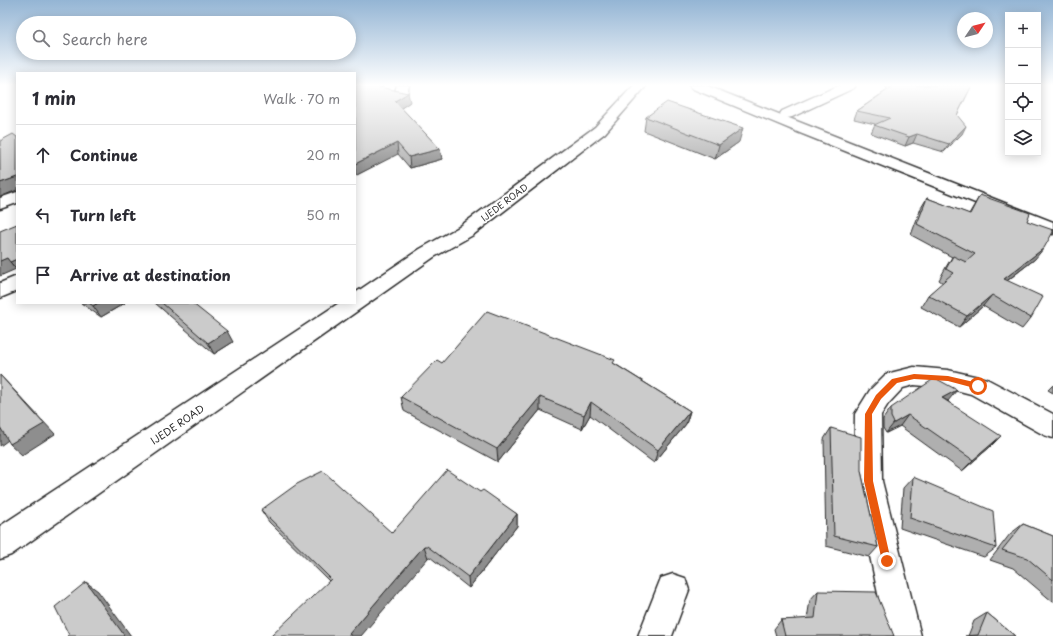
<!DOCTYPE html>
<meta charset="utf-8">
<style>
:root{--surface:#fff;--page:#f2f2f3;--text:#2b2b33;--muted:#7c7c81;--line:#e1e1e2}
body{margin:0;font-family:"Playpen Sans",sans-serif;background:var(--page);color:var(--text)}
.controls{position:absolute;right:12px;top:12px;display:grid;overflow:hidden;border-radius:0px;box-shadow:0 2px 10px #0003}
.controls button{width:36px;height:36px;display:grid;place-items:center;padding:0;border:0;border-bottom:1px solid var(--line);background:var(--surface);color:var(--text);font:20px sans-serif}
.compass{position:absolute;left:957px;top:12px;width:36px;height:36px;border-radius:50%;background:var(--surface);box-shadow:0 2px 10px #0003;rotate:55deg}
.stop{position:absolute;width:12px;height:12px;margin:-9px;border:3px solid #ea580c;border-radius:50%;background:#fff}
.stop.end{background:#ea580c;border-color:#fff;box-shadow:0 1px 4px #0008}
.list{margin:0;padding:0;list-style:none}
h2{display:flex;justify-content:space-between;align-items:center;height:52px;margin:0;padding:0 16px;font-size:17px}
h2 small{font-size:13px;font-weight:400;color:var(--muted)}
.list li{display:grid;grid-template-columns:26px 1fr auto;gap:12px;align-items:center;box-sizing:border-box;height:60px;padding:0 16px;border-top:1px solid var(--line)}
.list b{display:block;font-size:15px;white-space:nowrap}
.list em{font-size:13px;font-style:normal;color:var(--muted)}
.icon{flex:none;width:22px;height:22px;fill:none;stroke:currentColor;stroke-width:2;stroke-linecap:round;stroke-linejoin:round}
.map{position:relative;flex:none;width:1053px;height:636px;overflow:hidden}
.search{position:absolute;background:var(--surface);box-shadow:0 2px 10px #0003;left:16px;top:16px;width:340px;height:44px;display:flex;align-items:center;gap:10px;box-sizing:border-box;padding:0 14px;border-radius:22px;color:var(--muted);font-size:15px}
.panel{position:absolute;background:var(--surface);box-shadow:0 2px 10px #0003;left:16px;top:72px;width:340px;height:232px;border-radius:0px}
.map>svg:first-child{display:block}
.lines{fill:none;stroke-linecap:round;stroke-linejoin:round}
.street-casing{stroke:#2b2b2b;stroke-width:3}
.secondary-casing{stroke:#2b2b2b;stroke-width:3}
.street{fill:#fff;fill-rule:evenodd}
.secondary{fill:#fff;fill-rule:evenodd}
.wall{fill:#afafaf;stroke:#2b2b2b}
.shaded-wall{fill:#8e8e8e;stroke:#2b2b2b}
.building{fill:#cbcbcb;stroke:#2b2b2b}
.route{fill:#ea580c}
.labels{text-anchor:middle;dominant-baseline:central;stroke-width:3.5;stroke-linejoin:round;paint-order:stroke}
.far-street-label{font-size:9px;fill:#2b2b2b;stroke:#fff}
.street-label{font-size:10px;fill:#2b2b2b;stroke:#fff}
</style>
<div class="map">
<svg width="1053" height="636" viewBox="0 0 1053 636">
<rect width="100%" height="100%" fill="#fff"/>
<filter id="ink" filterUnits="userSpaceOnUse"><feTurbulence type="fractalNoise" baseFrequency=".025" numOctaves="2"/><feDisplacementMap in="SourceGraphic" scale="8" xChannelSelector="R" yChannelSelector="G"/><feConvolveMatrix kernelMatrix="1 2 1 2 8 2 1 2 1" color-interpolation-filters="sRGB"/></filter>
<g filter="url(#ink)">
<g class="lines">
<g class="street-casing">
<path id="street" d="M397,85H409L406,99H396L394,96Z
M840,85H856L854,88L792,117L787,118L782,117L780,114L782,111Z
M17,192V203L0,209V198Z
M17,276V291L0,298V283Z
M914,367L948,370L987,379L1053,414V438L1044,435L971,394L948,388L914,385L903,388L888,404L881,415L882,481L921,636H887L854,481L855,414L870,390L886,374Z
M673,574L685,578L689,590L672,636H638L661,578Z"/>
</g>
<g class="secondary-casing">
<path id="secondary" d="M634,85H647L605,133L473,235L434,257L11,555L0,559V526L339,303H355V293L420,249L459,227L595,127Z
M689,85H705L1053,222V234L800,133L691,88Z"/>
</g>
<use href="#street" class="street"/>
<use href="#secondary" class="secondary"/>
</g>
<path class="wall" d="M355,85H384L380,87L410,102L401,108L442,159L410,168L398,154Z
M885,85H972L957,115L962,134L944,152L913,143L905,146L871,133L875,124L854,119L857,111L887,90Z
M646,117L739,142L715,159L644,131Z
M980,195L1027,221L1035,259L1007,281L1031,318L1022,329L983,306L959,327L921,307L928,295L943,283L939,280L946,267L952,257L911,235L921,208L927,198L969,214Z
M81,303H125L101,317Z
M155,303H192L233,342L214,354Z
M442,363L615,364L690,411L686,424L654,463L590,415L582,429L540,410L498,462L404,411L401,397Z
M1053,385V393L1048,390Z
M948,401L990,447L962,471L900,426L886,433L883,428V419L891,408Z
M831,428L861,471L878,547L869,557L826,546L824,439Z
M913,477L996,548L984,557L900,528L903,488Z
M480,492L517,514V526L469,588L430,557L329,581L269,522L261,510L392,533Z
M1023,524L1053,536V602L1013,568L990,560L1010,534Z
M818,591L894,636H776L774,629L781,620L807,619L810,600Z
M987,613L1015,636H968L974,621Z"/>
<path class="shaded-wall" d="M368,85H384L370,94Z
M408,93L410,102L397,111L395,101Z
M966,126L962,134L944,152L949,144Z
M743,128L739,142L715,159L719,145Z
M917,134L913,143L905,146L909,137Z
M397,143L398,154L355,176V164Z
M440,149L442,159L410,168L409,157Z
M17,177V190L0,197V183Z
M1044,248L1035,259L995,290L1004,279Z
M7,258L16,269L0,276V261Z
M17,259V270L10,262Z
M992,295L983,306L959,327L967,316Z
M98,303H125L101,317L93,306Z
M227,331L233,342L214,354L208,343Z
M0,375L55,434L22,455L10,444Z
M957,390L948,401L942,398Z
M540,397V410L498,462L497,449Z
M591,402L590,415L582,429L584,415Z
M690,411L686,424L654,463L658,450Z
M908,415L900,426L886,433L894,423Z
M0,427L11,438L0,446Z
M1001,436L990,447L962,471L973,460Z
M517,514V526L469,588L468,577Z
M424,546L428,558L361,636H351L349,634Z
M86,582L98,591L131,636H123Z"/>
<path class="building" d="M355,85H370L408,93L395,101L440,149L409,157L397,143L355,164Z
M891,85H972L957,115L966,126L949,144L917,134L909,137L874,125L890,118L857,111L892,87Z
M667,102L743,128L719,145L646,117Z
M13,134L17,137V177L0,183V141Z
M980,195L1030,213L1027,221L1053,230V232L1044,248L1004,279L1043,297L1031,318L992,295L967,316L928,295L953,273L946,269L953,256L966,262L975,254L917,224L927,198L970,214Z
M17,224V259L10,262L7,258L0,261V231Z
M89,303H98L93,306Z
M162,303H192L227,331L208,343Z
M487,311L615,360L613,363L690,411L658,450L591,402L584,415L540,397L497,449L401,397L437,360L442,363Z
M0,375L44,424L10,444L0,427Z
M935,378L957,390L942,398L1001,436L973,460L908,415L894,423L891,417V408Z
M831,428L861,437V471L878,547L834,536Z
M447,470L480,492L483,490L517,514L468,577L427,546H424L349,634L352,636H271L331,579L261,510L297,484L323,471L392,533Z
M913,477L993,511L996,548L910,518Z
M1023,524L1053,536V580L1027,558L1002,550Z
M86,582L124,635L123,636H67L69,635L55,607Z
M818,591L876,592L894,636H785L781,620L815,618Z
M987,613L1015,636H965L978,635Z"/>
</g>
<linearGradient id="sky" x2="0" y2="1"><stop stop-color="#94b5d4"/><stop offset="0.49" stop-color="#fff"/><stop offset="1" stop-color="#fff" stop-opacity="0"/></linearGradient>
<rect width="1053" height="174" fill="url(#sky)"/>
<path class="route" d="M914,374L948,376L978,383L981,386L978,389L948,381L914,379L897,383L881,399L872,414L873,481L891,561L890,565L887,566L883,565L882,561L864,481L865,414L876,395L892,379Z"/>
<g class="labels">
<g class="far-street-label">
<text transform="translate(504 202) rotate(-37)">IJEDE ROAD</text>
</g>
<g class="street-label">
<text transform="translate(177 424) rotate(-34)">IJEDE ROAD</text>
</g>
</g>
</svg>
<div class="controls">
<button>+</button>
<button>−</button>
<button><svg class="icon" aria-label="locate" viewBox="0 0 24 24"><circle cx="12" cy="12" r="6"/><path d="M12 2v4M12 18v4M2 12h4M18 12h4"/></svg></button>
<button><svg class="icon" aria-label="layers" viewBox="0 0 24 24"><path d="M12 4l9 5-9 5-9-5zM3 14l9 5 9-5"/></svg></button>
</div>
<svg class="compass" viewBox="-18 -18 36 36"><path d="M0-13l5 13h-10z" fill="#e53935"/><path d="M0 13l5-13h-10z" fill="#7c7c81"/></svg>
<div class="stop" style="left:978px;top:386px"></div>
<div class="stop end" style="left:887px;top:561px"></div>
<div class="search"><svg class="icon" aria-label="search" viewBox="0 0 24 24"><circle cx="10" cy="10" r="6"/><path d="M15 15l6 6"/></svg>Search here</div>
<section class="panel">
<h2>1 min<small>Walk · 70 m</small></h2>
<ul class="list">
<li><svg class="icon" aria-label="ahead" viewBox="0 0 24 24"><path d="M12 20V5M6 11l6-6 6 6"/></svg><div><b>Continue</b></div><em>20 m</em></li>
<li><svg class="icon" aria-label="left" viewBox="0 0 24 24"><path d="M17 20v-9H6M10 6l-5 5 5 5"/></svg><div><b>Turn left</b></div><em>50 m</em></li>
<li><svg class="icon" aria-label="arrive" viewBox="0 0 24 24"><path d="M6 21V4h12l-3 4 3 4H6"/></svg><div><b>Arrive at destination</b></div></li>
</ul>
</section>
</div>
